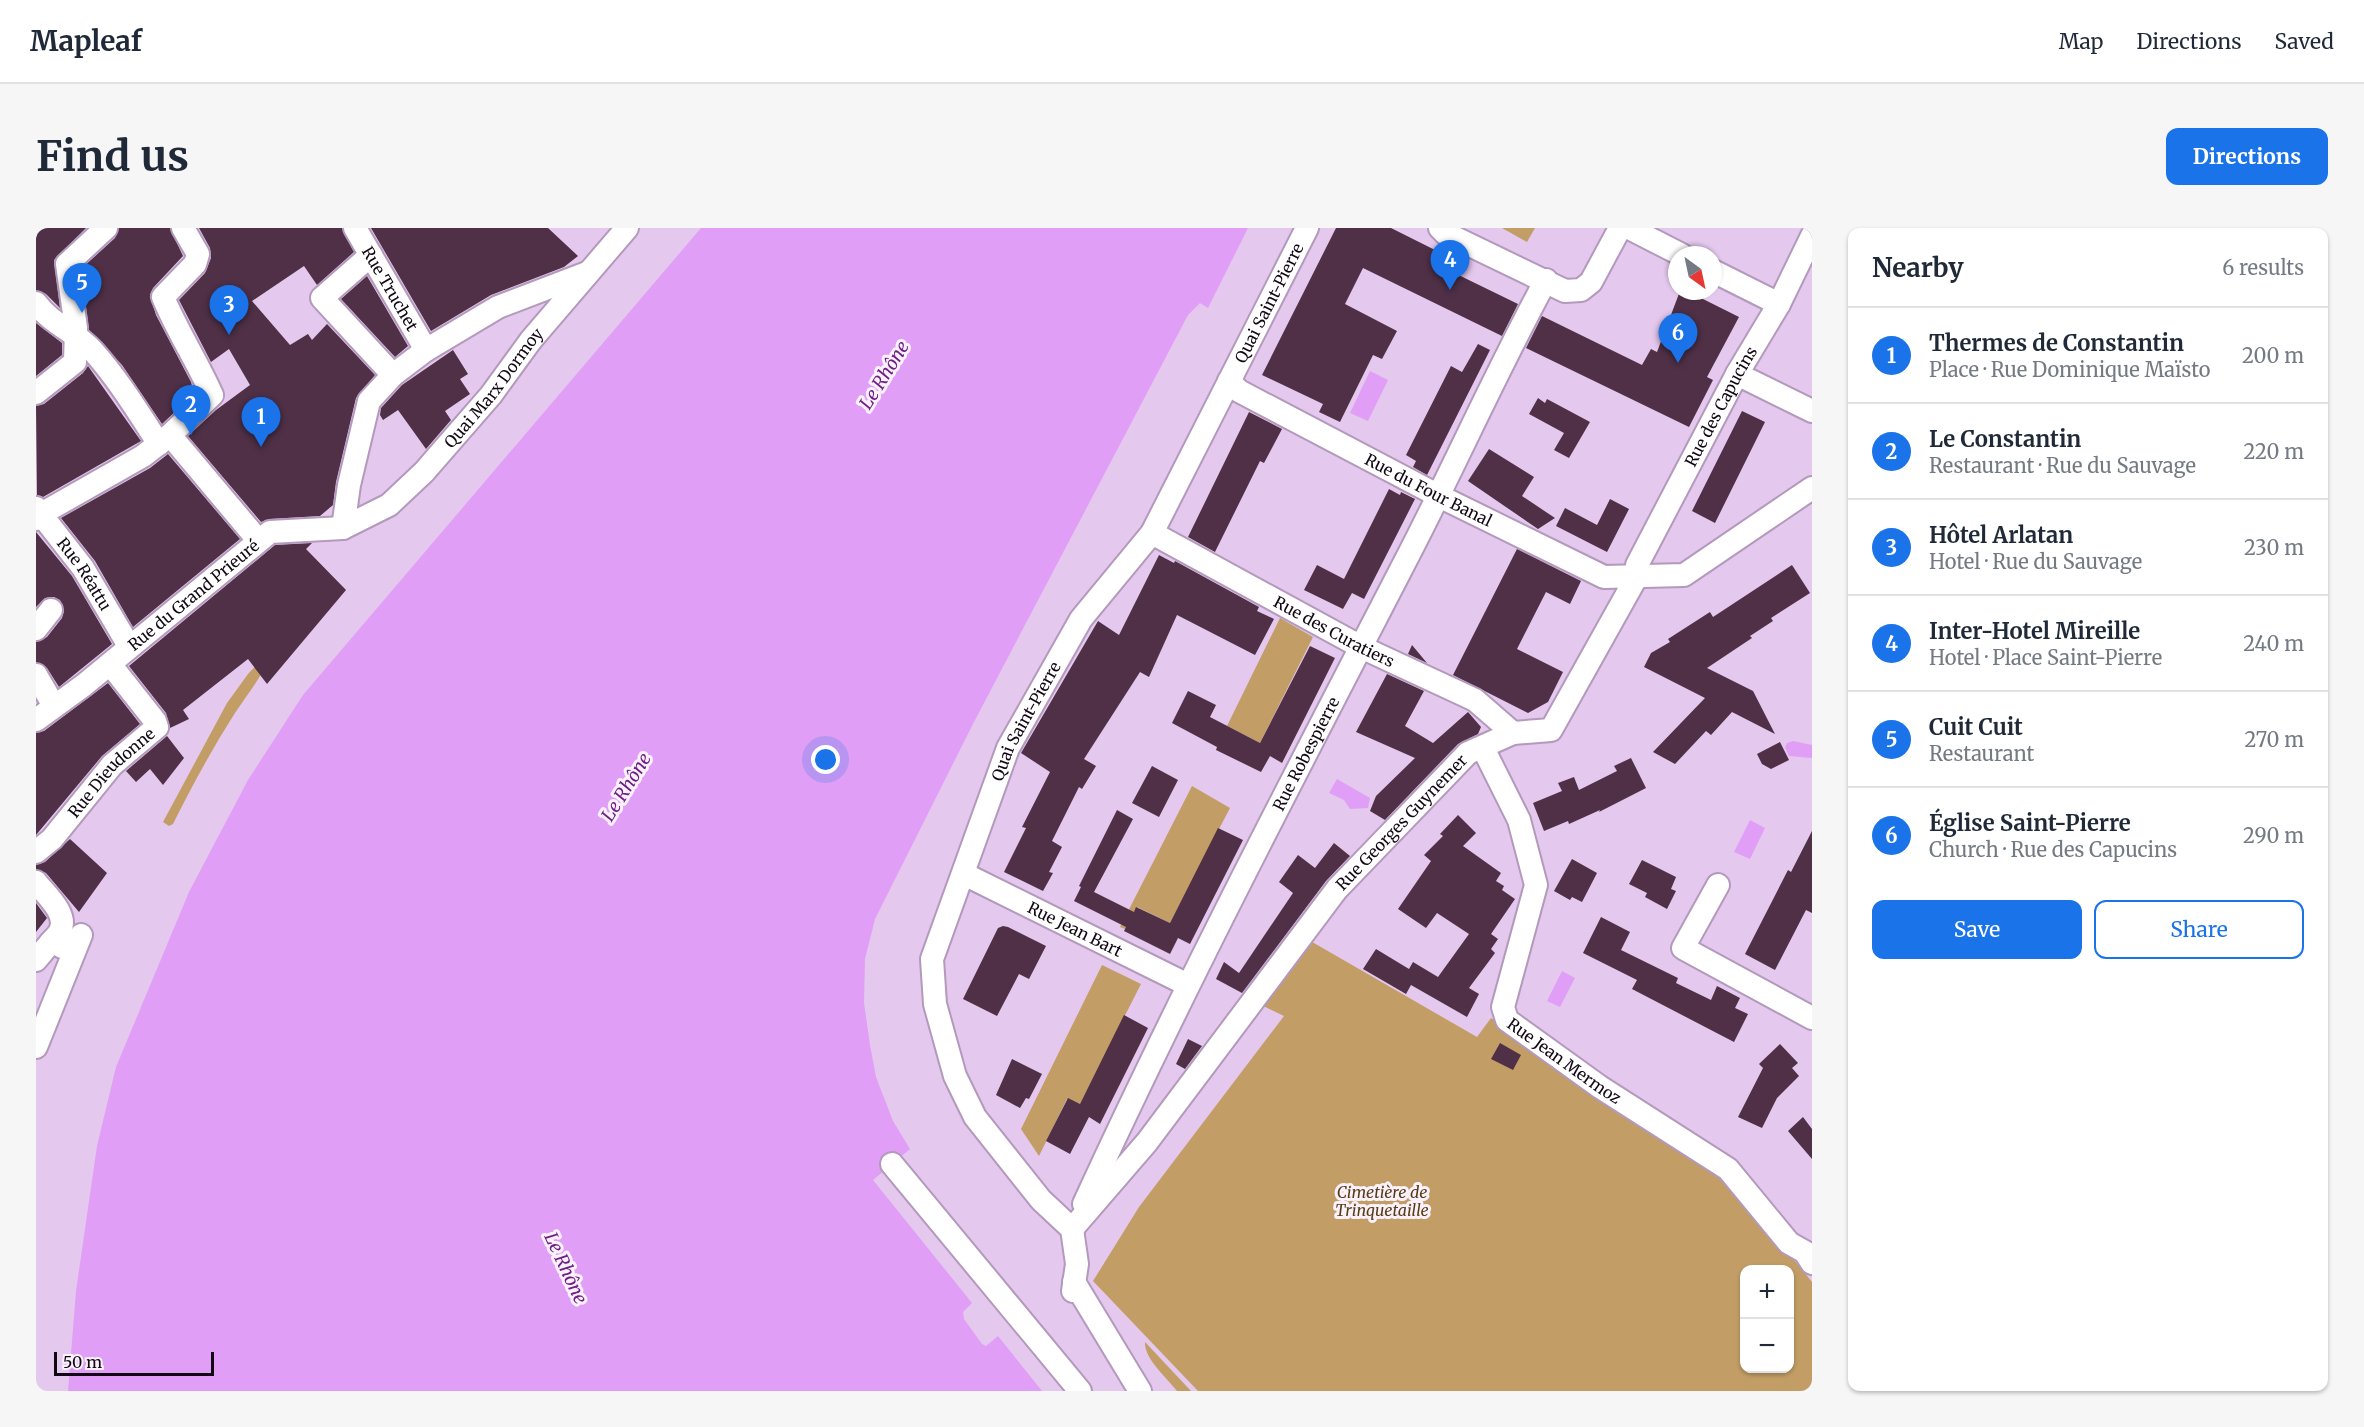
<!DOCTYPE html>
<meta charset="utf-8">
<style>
:root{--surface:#fff;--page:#f6f6f7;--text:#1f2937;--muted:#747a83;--line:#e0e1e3;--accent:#1a73e8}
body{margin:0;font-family:Merriweather,serif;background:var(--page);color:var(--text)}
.controls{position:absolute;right:18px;bottom:18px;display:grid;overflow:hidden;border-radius:12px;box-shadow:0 2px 4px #0004}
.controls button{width:54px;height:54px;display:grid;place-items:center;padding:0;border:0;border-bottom:2px solid var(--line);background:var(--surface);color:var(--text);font:30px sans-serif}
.compass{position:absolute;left:1632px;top:18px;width:54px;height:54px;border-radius:50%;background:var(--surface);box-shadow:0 2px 4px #0004;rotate:147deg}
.scale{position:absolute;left:18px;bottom:15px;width:160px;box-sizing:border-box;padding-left:6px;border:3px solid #110814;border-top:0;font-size:16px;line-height:21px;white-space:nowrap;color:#110814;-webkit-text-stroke:4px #faf1fc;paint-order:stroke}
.you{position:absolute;left:790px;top:532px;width:21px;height:21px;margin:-15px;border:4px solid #fff;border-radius:50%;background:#1a73e8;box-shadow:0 0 0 9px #1a73e833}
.badge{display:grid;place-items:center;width:39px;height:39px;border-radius:50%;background:var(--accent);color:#fff;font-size:20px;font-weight:700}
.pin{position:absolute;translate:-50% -50px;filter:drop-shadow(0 2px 3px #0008)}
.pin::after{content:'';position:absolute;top:32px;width:21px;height:18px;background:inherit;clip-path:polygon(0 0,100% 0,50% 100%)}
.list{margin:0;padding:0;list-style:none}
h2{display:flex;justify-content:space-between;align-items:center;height:78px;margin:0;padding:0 24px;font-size:26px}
h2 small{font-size:20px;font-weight:400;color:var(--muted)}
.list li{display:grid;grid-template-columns:39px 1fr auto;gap:18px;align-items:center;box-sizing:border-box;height:96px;padding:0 24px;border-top:2px solid var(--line)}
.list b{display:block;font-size:22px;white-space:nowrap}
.list p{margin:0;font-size:20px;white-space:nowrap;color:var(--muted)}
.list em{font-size:20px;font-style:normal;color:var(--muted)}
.actions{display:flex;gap:12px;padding:18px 24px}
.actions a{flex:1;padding:14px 0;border:2px solid var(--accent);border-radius:12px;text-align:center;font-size:21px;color:var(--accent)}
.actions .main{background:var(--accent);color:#fff}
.map{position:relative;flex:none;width:1776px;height:1163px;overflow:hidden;border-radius:12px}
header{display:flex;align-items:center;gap:36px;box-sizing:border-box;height:84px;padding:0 30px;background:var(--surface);border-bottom:2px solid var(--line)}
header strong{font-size:28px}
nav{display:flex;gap:33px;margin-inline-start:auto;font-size:21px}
.intro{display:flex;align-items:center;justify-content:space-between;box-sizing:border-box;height:144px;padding:0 36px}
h1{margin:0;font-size:42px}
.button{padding:15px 27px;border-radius:12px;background:var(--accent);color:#fff;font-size:21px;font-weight:700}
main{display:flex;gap:36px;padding:0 36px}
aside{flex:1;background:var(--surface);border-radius:12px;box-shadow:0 2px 4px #0004}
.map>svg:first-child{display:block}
.green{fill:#c29e66;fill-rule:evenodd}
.water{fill:#e19ef6}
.building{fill:#4f3047}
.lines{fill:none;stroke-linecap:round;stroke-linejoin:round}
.minor-casing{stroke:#b399bc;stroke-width:26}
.minor{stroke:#fff;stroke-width:22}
.labels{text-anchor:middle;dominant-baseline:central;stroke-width:6;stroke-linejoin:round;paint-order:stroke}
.street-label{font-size:16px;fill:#110814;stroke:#faf1fc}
.park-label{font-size:16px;font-style:italic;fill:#573d12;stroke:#faf1fc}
.water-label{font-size:18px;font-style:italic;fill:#6e1d85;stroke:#faf1fc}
</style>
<header>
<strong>Mapleaf</strong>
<nav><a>Map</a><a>Directions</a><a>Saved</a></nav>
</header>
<div class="intro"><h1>Find us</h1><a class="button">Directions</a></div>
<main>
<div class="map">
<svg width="1776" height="1163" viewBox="0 0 1776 1163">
<rect width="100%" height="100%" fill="#e4c8ed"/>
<path class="green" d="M1466,0H1499L1491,14Z
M1244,390L1277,409L1224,515L1191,498Z
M239,417C230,444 214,462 199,485C176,521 156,558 137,596L133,598L127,594L191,475L212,446Z
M1156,558L1194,580L1134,695L1101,679L1089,701L1084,699Z
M1271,711L1441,809L1455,790L1689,946L1776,1054V1163H1162L1057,1053L1103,979L1248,788L1223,776ZM1708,1042H1754V1140H1708Z
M1066,737L1105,756L1044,876L1031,871L1003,928L985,901Z
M1109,1114L1155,1163H1141C1131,1150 1108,1131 1109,1114Z"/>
<path class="water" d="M665,0H1212L1172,80L1164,75L1152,87L938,494L839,691L829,731L828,775L834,817L840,849L857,893L874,921L837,952L936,1075L927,1084L928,1091L946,1116L950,1118L962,1108L1006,1163H32L40,1063L61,918L80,839L153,664L212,552L267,467Z
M1334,143L1352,152L1332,193L1314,185Z
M1757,513L1776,517V530L1753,528L1749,519L1751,515Z
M1301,551L1334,570L1332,580L1314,581L1308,572L1293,565Z
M1714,592L1729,600L1714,631L1698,624Z
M1526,743L1539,750L1524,779L1511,773Z"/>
<path class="building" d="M0,0H50L18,32L24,80L10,66L0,62Z
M83,0H134L147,28L117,60L114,67L120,87L155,154L158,166L126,196L86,137L53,102L45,41L79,10Z
M163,0H306L318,24L281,57L268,38L216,73L254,117L272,106L276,112L291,96L339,147L320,170L300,254L297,277L284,288L233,291L225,294L152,208L180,182L214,157L193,121L175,134L143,72L169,45L175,30L174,20Z
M335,0H512L542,28L528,39L455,67L395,103Z
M1300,0H1355L1407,26L1402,37L1482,76L1466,108L1327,40L1309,76L1361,103L1346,131L1337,127L1304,194L1283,184L1287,176L1226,147Z
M331,48L372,118L359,129L305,71Z
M1644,63H1651L1703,89L1671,149L1677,152L1653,199L1490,120L1506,88L1606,137L1615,121L1621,124Z
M0,95L26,115V127L0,148Z
M1442,116L1454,122L1391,247L1377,239L1380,233L1370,227L1415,138L1426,144Z
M417,122L432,146L424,151L434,166L409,183L415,192L390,221L362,182L347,192L344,187L345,180L366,157Z
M52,138L105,213L7,269L1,267L0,178L8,176L47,145Z
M1502,170L1509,175L1511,171L1554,194L1533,230L1518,222L1528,205L1493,186Z
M1706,183L1729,194L1679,295L1656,283Z
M1213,184L1246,201L1228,235L1224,233L1179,324L1152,309Z
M1453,221L1498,249L1486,268L1519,290L1502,301L1432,253Z
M132,226L204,311L97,399L59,333L25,290L114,240Z
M1353,261L1364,267L1365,264L1379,271L1328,371L1316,365L1307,381L1268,362L1281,337L1308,351Z
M1574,271L1593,281L1571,324L1520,298L1529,280L1561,297Z
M0,304L36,348L76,416L23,459L11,440L0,434V414L11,409L26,390L28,383L24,372L18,369L9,370L0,379Z
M276,315L270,321L310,362L231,456L212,431L147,482L153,491L134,500L130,485L93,438L239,317Z
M1481,321L1545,353L1534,376L1510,364L1481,421L1527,444L1512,474L1492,485L1417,447Z
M1123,327L1138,335L1139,333L1223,379L1221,383L1238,391L1219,427L1141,387L1113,449L1104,444L1048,531L1060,538L1046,561L1043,559L1016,613L1026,619L1013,644L1017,645L1007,663L968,644L990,600L986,599L1014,544L985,525L1062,393L1083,407Z
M1756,337L1774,365L1735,390L1737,393L1714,408L1716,410L1671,440L1717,463L1739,506L1696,484L1675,507L1670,503L1639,536L1617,524L1669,470L1608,439L1615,425L1634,414L1632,411L1674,384L1677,389Z
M1376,417L1391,435L1372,426Z
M1274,418L1299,430L1246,535L1234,528L1225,544L1180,522L1181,519L1136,495L1152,463L1180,477L1174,489L1224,515Z
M1351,446L1388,463L1369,498L1397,515L1432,484L1445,499L1442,506L1422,516L1349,592L1334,583L1340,568L1379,530L1320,504Z
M72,455L104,496L66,528L0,607V505L8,503Z
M131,508L148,530L127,557L114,541L100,554L90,543Z
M1744,514L1753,532L1735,541L1726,536L1721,526Z
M1595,530L1610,560L1563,584L1564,582L1533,596L1532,593L1508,603L1497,575L1526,563L1522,555L1538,549L1543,562L1581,543L1578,538Z
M1116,538L1142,552L1123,589L1096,575Z
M1081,582L1097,591L1058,664L1098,684L1100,679L1134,695L1182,600L1207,612L1154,716L1142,710L1134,726L1088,703L1090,699L1038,673L1045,659L1043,658Z
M1422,587L1440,605L1427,618L1465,645L1460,653L1468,658L1466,662L1479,671L1455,706L1462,711L1455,721L1459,725L1433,760L1443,766L1431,789L1375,757L1370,766L1327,741L1340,721L1373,741L1377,734L1402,749L1433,706L1401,685L1390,700L1362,681L1395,633L1388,627L1407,608L1404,606Z
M1776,603V685L1770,682L1739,742L1709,726L1752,642L1755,644Z
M34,611L71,645L43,684L10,645L0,641V637L9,634Z
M1298,615L1314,628L1290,653L1206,765L1180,751L1188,734L1203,745L1257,665L1243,654L1262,627L1279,640Z
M1536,631L1561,645L1546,674L1536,669L1534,672L1518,663Z
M1606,632L1640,649L1635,661L1640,663L1631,681L1609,669L1611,665L1593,656Z
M0,675L11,690L0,704Z
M1565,689L1594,704L1585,722L1642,750L1640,755L1675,772L1681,758L1704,770L1699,780L1712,786L1698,814L1596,761L1601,752L1547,725Z
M967,698L972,699L1010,718L993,751L983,746L961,788L927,771L962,700Z
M1088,787L1112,800L1064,896L1053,889L1034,926L1010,913L1032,870L1044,876Z
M1152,811L1166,818L1149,841L1140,836Z
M1464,815L1485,827L1477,842L1455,831Z
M1744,816L1762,835L1756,840L1763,848L1741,870L1726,900L1702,889L1727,840L1723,836Z
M976,831L1006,846L993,871L990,870L984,880L960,867Z
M1767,889L1776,901V931L1752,903Z"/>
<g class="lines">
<g class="minor-casing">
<g id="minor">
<path id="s1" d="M319,0L390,122"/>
<path d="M1404,0L1409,5L1529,63L1545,62L1555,54L1584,0"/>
<path d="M1593,0L1646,27"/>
<path d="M335,27L286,70L357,147"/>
<path d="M1677,43L1743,76"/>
<path d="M0,75C15,96 40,104 57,123C82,151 102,184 123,216"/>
<path d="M1701,146L1776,183"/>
<path id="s2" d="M1193,153L1203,163L1403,268L1568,349L1648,347L1776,260"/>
<path d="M0,165L39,134L40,100L31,36L70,0"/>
<path d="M134,207L222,312"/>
<path id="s3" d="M0,280L47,340L93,418"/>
<path d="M0,291L5,286L107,228L134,207L176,167C161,133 141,103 127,69L159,36L162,26L147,0"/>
<path d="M307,300L313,257L333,173L357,147L390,122L462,79L551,45"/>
<path id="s4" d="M1116,305L1325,419L1439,472L1477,505"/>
<path d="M0,401L15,382"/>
<path d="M0,447L18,478"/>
<path id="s5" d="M0,492L48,457L234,304L307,300L353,277L388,244L455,167L495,112L591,0"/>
<path id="s6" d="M1447,520L1483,592L1500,657L1467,779L1471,792L1564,859L1692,941L1753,1015L1769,1024L1776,1035"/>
<path id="s7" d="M0,624L16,611L76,537L121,499L119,493L74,436"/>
<path id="s8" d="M928,646L1152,757"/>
<path d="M0,654C9,666 33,686 24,703C22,707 18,711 15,714"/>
<path d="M1682,657L1647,720L1776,790"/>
<path d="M0,732L15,714L24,716L26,719"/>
<path d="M0,819L45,707"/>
<path d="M856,936L1044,1163"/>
<path id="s9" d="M1048,976C1149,756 1262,541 1373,326C1420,235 1461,142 1510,52"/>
<path id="s10" d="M1036,1001L1111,914L1301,661L1432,525L1477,505L1515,502L1600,350L1601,337L1701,146L1743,76L1776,8"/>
<path id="s11" d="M1036,1001L1005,972L939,889L919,848L899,776L896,731L972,520L1045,391L1116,305L1271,0"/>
<path d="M1036,1001L1041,1036L1037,1063"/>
<path d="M1038,1054L1104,1163"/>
</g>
</g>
<use href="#minor" class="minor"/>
</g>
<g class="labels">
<g class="street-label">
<text stroke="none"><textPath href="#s1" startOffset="70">Rue Truchet</textPath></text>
<text stroke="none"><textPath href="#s11" startOffset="1056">Quai Saint-Pierre</textPath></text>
<text stroke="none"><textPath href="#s5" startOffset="582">Quai Marx Dormoy</textPath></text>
<text stroke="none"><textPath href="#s10" startOffset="1074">Rue des Capucins</textPath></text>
<text stroke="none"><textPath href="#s2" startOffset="228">Rue du Four Banal</textPath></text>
<text stroke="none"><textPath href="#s3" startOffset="82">Rue Réattu</textPath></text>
<text stroke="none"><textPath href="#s5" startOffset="201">Rue du Grand Prieuré</textPath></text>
<text stroke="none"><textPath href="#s4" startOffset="207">Rue des Curatiers</textPath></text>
<text stroke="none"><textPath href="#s11" startOffset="570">Quai Saint-Pierre</textPath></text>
<text stroke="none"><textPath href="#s9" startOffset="502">Rue Robespierre</textPath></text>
<text stroke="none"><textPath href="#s7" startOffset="110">Rue Dieudonne</textPath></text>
<text stroke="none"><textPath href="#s10" startOffset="524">Rue Georges Guynemer</textPath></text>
<text stroke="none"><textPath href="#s8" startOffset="124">Rue Jean Bart</textPath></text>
<text stroke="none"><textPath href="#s6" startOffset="358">Rue Jean Mermoz</textPath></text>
</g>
<g class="park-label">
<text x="1346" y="964">Cimetière de<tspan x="1346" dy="18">Trinquetaille</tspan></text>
</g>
<g class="water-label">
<text transform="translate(848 147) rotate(-58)">Le Rhône</text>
<text transform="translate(590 559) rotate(-58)">Le Rhône</text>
<text transform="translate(530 1040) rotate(65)">Le Rhône</text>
</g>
</g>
</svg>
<div class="controls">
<button>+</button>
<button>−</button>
</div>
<svg class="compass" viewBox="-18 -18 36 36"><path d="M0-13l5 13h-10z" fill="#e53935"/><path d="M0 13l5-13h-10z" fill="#747a83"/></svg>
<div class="scale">50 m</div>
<div class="you"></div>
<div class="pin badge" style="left:225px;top:219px">1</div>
<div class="pin badge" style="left:155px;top:207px">2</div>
<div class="pin badge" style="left:193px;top:107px">3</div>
<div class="pin badge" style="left:1414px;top:62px">4</div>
<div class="pin badge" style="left:46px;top:85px">5</div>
<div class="pin badge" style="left:1642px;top:135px">6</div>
</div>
<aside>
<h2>Nearby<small>6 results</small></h2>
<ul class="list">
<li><span class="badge">1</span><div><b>Thermes de Constantin</b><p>Place · Rue Dominique Maïsto</p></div><em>200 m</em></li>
<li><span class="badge">2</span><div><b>Le Constantin</b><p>Restaurant · Rue du Sauvage</p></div><em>220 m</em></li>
<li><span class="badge">3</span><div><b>Hôtel Arlatan</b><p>Hotel · Rue du Sauvage</p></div><em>230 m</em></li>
<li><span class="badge">4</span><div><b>Inter-Hotel Mireille</b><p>Hotel · Place Saint-Pierre</p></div><em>240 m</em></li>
<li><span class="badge">5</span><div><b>Cuit Cuit</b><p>Restaurant</p></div><em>270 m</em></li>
<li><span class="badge">6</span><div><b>Église Saint-Pierre</b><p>Church · Rue des Capucins</p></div><em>290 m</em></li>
</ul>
<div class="actions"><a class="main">Save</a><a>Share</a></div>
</aside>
</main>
